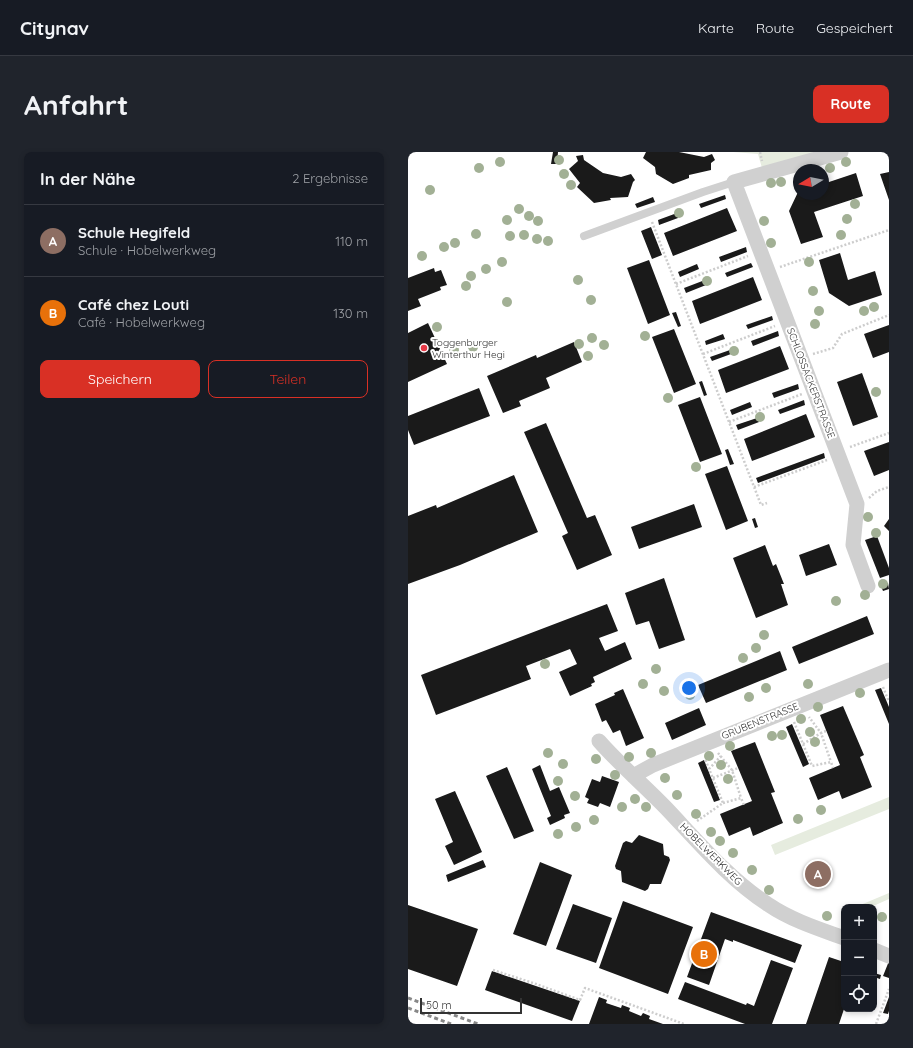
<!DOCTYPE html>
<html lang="de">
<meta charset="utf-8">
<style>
:root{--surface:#171b24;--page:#20242c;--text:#f1f3f6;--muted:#9ea1a6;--line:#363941;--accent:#d93025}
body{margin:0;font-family:Quicksand,sans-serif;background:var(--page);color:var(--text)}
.controls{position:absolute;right:12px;bottom:12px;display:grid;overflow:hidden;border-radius:8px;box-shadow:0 2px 6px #0003}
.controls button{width:36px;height:36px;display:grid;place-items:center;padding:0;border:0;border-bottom:1px solid var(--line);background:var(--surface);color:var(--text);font:20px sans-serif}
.compass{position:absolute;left:385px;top:12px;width:36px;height:36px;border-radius:50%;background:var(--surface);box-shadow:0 2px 6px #0003;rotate:260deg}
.scale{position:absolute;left:12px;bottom:10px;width:102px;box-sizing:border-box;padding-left:4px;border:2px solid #333;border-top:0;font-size:11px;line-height:14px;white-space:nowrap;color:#333;-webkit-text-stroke:3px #fff;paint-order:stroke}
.you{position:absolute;left:281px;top:536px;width:14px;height:14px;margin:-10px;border:3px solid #fff;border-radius:50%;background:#1a73e8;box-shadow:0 0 0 6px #1a73e833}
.badge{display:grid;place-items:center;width:26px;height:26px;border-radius:50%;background:var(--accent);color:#fff;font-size:13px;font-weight:700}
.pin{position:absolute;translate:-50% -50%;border:2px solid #fff;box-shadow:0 1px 4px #0006}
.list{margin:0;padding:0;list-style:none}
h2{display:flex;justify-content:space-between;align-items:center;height:52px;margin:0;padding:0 16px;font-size:17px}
h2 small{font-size:13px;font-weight:400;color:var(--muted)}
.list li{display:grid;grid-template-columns:26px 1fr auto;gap:12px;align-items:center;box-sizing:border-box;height:72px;padding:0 16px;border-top:1px solid var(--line)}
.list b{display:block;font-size:15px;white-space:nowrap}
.list p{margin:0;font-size:13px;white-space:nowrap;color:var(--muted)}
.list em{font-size:13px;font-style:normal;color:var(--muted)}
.actions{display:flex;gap:8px;padding:12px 16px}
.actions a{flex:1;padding:9px 0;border:1px solid var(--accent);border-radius:8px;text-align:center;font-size:14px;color:var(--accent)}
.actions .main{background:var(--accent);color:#fff}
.icon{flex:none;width:22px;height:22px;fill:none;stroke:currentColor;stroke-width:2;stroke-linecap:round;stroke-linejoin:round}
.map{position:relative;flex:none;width:481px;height:872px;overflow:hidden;border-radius:8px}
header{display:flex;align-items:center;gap:24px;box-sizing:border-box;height:56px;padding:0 20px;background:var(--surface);border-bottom:1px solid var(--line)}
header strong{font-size:19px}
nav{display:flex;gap:22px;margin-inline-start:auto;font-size:14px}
.intro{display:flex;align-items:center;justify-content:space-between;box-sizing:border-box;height:96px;padding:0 24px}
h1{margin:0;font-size:28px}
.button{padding:10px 18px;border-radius:8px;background:var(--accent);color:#fff;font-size:14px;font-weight:700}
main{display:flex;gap:24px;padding:0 24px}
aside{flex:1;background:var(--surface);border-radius:8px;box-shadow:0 2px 6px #0003}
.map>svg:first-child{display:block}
.green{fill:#e6ecdf}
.building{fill:#1a1a1a}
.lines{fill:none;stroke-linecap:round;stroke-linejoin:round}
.path{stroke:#cdcdcd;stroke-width:2.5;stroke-dasharray:2 2;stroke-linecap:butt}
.lane{stroke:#d0d0d0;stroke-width:8}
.street{stroke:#d0d0d0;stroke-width:15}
.rail{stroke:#888;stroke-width:3;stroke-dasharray:4 3;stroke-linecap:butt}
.tree{fill:#a2b095}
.poi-dot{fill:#e63946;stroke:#fff;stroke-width:1.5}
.labels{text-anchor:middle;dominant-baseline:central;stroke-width:4;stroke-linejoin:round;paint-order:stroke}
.poi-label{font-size:10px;fill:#333;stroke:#fff;text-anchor:start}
.street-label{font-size:10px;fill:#333;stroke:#fff}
</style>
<header>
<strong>Citynav</strong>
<nav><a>Karte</a><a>Route</a><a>Gespeichert</a></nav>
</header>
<div class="intro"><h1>Anfahrt</h1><a class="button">Route</a></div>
<main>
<aside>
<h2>In der Nähe<small>2 Ergebnisse</small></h2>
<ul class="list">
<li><span class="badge" style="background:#8d6e63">A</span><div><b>Schule Hegifeld</b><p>Schule · Hobelwerkweg</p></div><em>110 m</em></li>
<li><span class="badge" style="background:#e8710a">B</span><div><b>Café chez Louti</b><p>Café · Hobelwerkweg</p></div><em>130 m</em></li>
</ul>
<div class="actions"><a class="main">Speichern</a><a>Teilen</a></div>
</aside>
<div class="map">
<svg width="481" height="872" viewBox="0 0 481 872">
<rect width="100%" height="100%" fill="#fff"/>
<path class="green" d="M325,0H407L354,16L350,2Z
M481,645V657L367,703L363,693Z
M481,741V747L463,755H442L449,752L450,754Z"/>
<path class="building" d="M145,0H150L149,12H143Z
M238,0H271L296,5L304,2L307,8L303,11V18L281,23V26L265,32L248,22L247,15L235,6Z
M175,3L176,8L195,21L213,25L223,22L227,28L225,30L220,45L202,46L203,48L186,51L169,35L172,31L161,17L170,9L168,4Z
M481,20V48L472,22Z
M448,21L455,44L406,60L415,85L393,92L381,59L391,38V42H415V32Z
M317,43L318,47L293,56L291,52Z
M245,45L247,50L229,56L227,52Z
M319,56L329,79L265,104L256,81Z
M269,61L270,66L251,73L250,68Z
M243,75L254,103L244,107L233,79Z
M338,95L339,100L313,110L311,105Z
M432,101L440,128L467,119L474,143L441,154L421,141L411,108Z
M241,108L262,163L240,172L219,116Z
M343,111L345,115L319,125L317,121Z
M289,112L291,117L272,125L270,120Z
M26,116L27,120L33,118L39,133L32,135L33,138L10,147L13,154L0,159V126Z
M345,125L354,148L292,172L284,149Z
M297,128L298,133L278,141L276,136Z
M268,160L273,174L270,175L264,161Z
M364,164L365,168L340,177L338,173Z
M20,171L39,212L0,230V181Z
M481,173V200L465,206L456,182Z
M266,177L288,232L266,241L244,185Z
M370,179L371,184L345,194L343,189Z
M315,182L317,187L298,193L297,189Z
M166,190L174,210L138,226L142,236L111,249L113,254L95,261L79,224L128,203L129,206Z
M372,194L381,217L318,241L310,218Z
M322,198L323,202L304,209L302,205Z
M454,221L470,265L445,274L429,230Z
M294,229L299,243L296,244L291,230Z
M390,232L391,237L366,246L364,241Z
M71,236L82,264L6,293L0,278V264Z
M292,245L314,302L292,310L270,253Z
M396,248L397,253L372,262L370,258Z
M342,250L344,255L324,263L322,258Z
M398,262L407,285L344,309L336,287Z
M349,266L351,270L330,278L328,273Z
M138,271L179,366L187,363L204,403L169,418L154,384L160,381L116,280Z
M481,290V318L466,324L456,299Z
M320,297L326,312L322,313L317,298Z
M416,301L417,306L350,331L348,326Z
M319,314L340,369L318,378L297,322Z
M106,323L130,380L52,413L0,432V364L28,353L29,356Z
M286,352L294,375L231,397L223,375Z
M347,366L350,375L347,376L344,367Z
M481,367V379L476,374Z
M469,384L481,416V423L472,426L457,388Z
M421,392L429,413L398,424L391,403Z
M357,393L365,414L368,412L376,432H373L380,453L348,466L325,406Z
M256,426L277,488L251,497L241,469L228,473L217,441Z
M480,431L481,437L475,439L473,434Z
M199,452L210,479L191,486L197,499L217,490L224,507L185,525L187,530L183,532L184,534L162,544L151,520L169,512L162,497L118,514L123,527L28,563L13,523Z
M459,464L466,482L391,512L384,495Z
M372,499L379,518L298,551L290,533Z
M473,536L481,555V572L467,538Z
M215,537L236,586L218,594L212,578L205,581L198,568L194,570L187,552L207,543L206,541Z
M435,554L456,603L452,605L464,635L434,647L431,639L410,648L401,626L432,613L412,563Z
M291,556L298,573L264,588L257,571Z
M384,572L401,612L395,615L378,575Z
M347,590L367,640L363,641L375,671L345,684L342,675L321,684L312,662L344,649L323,599Z
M296,608L312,648L306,650L290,611Z
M132,613L142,639L151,635L162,661L156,663L157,666L142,673L139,666L143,664L124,617Z
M99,615L126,679L106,687L78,624Z
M194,624L211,630L202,655L192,651L190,655L179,651L181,647L177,645L184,627L192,630Z
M47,639L74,700L46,713L37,694L45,690L27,647Z
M231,683L255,692L256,703L261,705L262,708L253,732H242L240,737L237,739L214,730L213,719L208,717L207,714L215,691L218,689L224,691Z
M75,708L78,715L40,730L38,723Z
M132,710L164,723L138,794L105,782Z
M215,749L285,775L260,842L191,816Z
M165,752L204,766L188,811L148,797Z
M0,753L70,777L49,834L0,817Z
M303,760L394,793L387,811L325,788V790L317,787L301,833L279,825Z
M421,805L436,810V857L431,872H398Z
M363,808L385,816L364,872H337L270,847L277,830L338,853L339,851L346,854Z
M481,809V826L475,824Z
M84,819L172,849L164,869L77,838Z
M466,821L473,823L472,827L466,825Z
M191,845L199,848L198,851L213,856L214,853L222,856L221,859L233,864L235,861L242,864L241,867L255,872H181Z
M481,845V859L480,862L475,861Z"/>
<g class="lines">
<path class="path" d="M352,0L354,9
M244,70L353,353L359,351
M372,115L481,78
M268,132L340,104
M295,202L367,174
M405,202L425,196L434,182L481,163
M321,270L394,242
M442,295L481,281
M346,335L419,308
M461,346L469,339L481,335
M475,535L481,550
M386,570L404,614L423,610L425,616
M418,579L413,581L423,610
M395,592L413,581L401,565
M310,601L324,618L333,646
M301,617L313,604
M305,626L330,616
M315,651L333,646L336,653
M289,669L315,651L297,607
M85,818L128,832L172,848L177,836L276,872
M468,872L481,837"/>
<path class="lane" d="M176,84L295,40L326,30"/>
<path class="street" d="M433,0L326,30L449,352L445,393L460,434
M191,589C212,613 237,634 259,657C291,691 322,728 361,753C383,768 411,777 436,786
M225,624L245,613L481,518
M466,798L481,804"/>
<path class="rail" d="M0,846L70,872
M0,856L43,872"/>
</g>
<g class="tree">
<circle cx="151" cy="8" r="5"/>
<circle cx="92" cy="10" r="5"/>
<circle cx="438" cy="10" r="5"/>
<circle cx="71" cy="16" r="5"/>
<circle cx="422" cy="16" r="5"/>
<circle cx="156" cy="22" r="5"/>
<circle cx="373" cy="30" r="5"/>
<circle cx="363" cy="31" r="5"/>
<circle cx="163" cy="33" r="5"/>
<circle cx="22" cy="38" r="5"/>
<circle cx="447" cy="52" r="5"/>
<circle cx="111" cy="57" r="5"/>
<circle cx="271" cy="61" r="5"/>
<circle cx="121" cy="64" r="5"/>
<circle cx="439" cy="67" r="5"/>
<circle cx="99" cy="68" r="5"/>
<circle cx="130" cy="69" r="5"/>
<circle cx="356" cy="69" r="5"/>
<circle cx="68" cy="82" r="5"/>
<circle cx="116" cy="83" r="5"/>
<circle cx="433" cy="83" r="5"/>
<circle cx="102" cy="84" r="5"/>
<circle cx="129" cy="87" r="5"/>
<circle cx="140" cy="89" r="5"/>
<circle cx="47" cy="91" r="5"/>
<circle cx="363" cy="91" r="5"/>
<circle cx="36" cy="95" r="5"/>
<circle cx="14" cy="104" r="5"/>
<circle cx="94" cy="110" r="5"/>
<circle cx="401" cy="110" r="5"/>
<circle cx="78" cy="117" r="5"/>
<circle cx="63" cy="124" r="5"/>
<circle cx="170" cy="128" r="5"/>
<circle cx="299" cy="129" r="5"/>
<circle cx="58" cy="134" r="5"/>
<circle cx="405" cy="139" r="5"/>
<circle cx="183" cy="148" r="5"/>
<circle cx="99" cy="150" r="5"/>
<circle cx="466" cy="155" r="5"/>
<circle cx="411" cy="159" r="5"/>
<circle cx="456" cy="159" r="5"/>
<circle cx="407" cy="172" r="5"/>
<circle cx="29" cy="175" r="5"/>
<circle cx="237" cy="184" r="5"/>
<circle cx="184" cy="186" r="5"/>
<circle cx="171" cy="192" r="5"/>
<circle cx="196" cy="193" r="5"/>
<circle cx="65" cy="195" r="5"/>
<circle cx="46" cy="198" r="5"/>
<circle cx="326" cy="199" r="5"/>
<circle cx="180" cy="204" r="5"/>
<circle cx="468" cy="240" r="5"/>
<circle cx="260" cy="246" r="5"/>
<circle cx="352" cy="265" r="5"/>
<circle cx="288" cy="315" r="5"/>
<circle cx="460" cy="365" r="5"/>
<circle cx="468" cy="381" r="5"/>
<circle cx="475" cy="432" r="5"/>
<circle cx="457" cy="443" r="5"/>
<circle cx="428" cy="449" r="5"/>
<circle cx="356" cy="483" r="5"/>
<circle cx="348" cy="496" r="5"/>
<circle cx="335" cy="506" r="5"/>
<circle cx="137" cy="512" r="5"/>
<circle cx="248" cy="517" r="5"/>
<circle cx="235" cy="532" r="5"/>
<circle cx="400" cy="532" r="5"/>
<circle cx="358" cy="536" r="5"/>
<circle cx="256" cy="539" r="5"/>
<circle cx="452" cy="541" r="5"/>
<circle cx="282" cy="543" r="5"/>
<circle cx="341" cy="545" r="5"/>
<circle cx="410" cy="555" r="5"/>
<circle cx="393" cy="567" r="5"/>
<circle cx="402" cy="580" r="5"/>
<circle cx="374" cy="583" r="5"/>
<circle cx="364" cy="584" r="5"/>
<circle cx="407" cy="590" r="5"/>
<circle cx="322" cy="594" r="5"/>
<circle cx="140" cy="601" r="5"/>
<circle cx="243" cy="601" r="5"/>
<circle cx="301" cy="604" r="5"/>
<circle cx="221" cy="605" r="5"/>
<circle cx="188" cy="607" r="5"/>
<circle cx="155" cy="612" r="5"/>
<circle cx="313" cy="613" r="5"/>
<circle cx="207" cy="623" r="5"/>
<circle cx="257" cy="626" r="5"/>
<circle cx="320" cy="627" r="5"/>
<circle cx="150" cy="629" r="5"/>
<circle cx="269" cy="643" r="5"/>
<circle cx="167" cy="644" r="5"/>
<circle cx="227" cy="647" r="5"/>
<circle cx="214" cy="655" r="5"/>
<circle cx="238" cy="655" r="5"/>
<circle cx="413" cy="658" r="5"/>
<circle cx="288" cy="662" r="5"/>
<circle cx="390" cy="667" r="5"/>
<circle cx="186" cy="668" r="5"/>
<circle cx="168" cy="675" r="5"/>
<circle cx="303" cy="680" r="5"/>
<circle cx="150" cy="682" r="5"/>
<circle cx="312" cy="689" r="5"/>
<circle cx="325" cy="701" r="5"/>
<circle cx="344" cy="718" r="5"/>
<circle cx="361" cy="738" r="5"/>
<circle cx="419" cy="764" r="5"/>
<circle cx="474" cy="765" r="5"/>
</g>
<circle class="poi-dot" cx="16" cy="196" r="4"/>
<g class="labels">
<g class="poi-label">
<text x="24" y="190">Toggenburger<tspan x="24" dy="12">Winterthur Hegi</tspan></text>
</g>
<g class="street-label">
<text transform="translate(403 231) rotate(69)">SCHLOSSACKERSTRASSE</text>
<text transform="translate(352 569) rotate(-22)">GRUBENSTRASSE</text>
<text transform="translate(303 702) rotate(45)">HOBELWERKWEG</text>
</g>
</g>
</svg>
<div class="controls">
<button>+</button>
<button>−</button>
<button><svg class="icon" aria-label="locate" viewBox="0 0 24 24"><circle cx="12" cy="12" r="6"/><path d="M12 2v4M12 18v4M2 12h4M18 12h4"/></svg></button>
</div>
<svg class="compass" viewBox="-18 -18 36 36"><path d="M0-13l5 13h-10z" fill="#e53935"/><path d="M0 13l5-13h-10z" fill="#9ea1a6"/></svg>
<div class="scale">50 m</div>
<div class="you"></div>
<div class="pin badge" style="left:410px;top:722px;background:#8d6e63">A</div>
<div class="pin badge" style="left:296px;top:802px;background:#e8710a">B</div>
</div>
</main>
